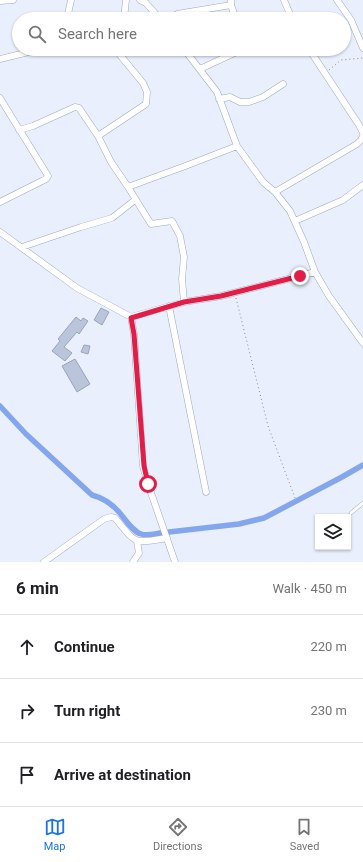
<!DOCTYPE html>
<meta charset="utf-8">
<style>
:root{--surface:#fff;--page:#f2f2f2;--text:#202124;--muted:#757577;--line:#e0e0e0;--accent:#1a73e8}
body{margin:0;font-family:Roboto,sans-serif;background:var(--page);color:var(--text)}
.controls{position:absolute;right:12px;bottom:12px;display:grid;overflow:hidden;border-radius:0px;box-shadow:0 1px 3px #0004}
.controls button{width:36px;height:36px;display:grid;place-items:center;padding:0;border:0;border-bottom:1px solid var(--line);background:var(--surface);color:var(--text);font:20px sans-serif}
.stop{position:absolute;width:12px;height:12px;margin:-9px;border:3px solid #e11d48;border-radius:50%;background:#fff}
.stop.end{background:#e11d48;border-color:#fff;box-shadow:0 1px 4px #0008}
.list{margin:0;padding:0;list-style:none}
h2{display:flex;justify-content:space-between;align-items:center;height:52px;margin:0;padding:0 16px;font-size:17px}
h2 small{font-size:13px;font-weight:400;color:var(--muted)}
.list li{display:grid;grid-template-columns:26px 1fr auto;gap:12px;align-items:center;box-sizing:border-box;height:64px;padding:0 16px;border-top:1px solid var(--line)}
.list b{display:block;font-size:15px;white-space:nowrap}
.list em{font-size:13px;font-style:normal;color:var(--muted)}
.icon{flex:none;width:22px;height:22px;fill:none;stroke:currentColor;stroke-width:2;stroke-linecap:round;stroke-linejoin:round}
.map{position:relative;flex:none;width:363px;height:562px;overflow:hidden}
.search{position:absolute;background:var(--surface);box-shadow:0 1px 3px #0004;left:12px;right:12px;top:12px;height:44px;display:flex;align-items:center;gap:10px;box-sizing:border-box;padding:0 14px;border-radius:22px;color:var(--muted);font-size:15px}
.sheet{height:244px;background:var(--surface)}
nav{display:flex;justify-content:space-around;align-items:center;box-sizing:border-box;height:56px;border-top:1px solid var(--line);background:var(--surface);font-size:11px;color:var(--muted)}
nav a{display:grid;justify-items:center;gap:2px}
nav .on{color:var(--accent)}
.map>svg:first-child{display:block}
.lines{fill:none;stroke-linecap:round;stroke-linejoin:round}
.canal{stroke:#84a6ed;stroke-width:5.5}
.building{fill:#bac4da;stroke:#9aa5ba}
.lane-casing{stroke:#9fa9bf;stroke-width:4}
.street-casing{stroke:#9fa9bf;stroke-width:7}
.path{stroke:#858995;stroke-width:1;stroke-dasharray:1 3;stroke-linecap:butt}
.lane{stroke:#fff;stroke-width:3}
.street{stroke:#fff;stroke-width:6}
.route{stroke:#e11d48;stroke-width:5}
</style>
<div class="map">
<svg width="363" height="562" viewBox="0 0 363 562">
<rect width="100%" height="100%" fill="#e9effd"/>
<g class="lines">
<path class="canal" d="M0,406L26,434L92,495C103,498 111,503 119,512C125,519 132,531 141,534C147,536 154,534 160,533
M169,532L239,524L264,518L342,477L363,465"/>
</g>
<path class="building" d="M101,308L109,312L102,325L94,320Z
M76,317L81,321L83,318L88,321L79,334L77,332L64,347L72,353L65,361L52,351L60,341L58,339Z
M84,345L90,346L88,354L81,352Z
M75,359L90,384L77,392L62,366Z"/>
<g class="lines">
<g class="lane-casing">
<path id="lane" d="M351,513L363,503"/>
</g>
<g class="street-casing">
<path id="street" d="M140,0L146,3L160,19
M284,0L292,19
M337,0L351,20L363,48
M0,1L13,0
M231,5L236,19
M177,14L231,5V0
M67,19L71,0
M124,19L126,0
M184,49L217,92L237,146L258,175L263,182L275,192L290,211L304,242L315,272L329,296L363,343
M309,49L359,125L363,133
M0,59L41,49
M200,69L243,49
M0,98L48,176L46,179L0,202
M219,99L230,97L240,102H249L263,97L283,84
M19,130L33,126L75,107L79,108L98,136L111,162L128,187L151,224L172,221L180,236L184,257L182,279L184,302
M98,136L146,104L147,92L143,83L120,55L121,49
M128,187L188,165L237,146
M275,192L357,144L361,140L363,136
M295,221L343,200L363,185
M0,232L77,288L131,317L184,302L221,296L315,272
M22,247L81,227L112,218L135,200
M169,306L206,492
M131,317L134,334L143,466L148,484L175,562
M44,562L104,519L111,517L115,518C137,544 132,544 167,538
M133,562L139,553L137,541"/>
</g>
<path class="path" d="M329,70L341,60L363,58
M236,298L268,426L295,498"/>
<use href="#lane" class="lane"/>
<use href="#street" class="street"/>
</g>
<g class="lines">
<path class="route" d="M148,484L144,466L134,334L131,318L184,302L221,296L300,276"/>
</g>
</svg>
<div class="controls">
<button><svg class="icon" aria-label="layers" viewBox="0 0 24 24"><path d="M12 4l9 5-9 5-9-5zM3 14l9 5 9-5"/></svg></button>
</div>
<div class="stop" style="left:148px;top:484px"></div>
<div class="stop end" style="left:300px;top:276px"></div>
<div class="search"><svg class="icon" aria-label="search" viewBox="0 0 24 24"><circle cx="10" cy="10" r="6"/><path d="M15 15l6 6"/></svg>Search here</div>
</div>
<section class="sheet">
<h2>6 min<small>Walk · 450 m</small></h2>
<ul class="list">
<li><svg class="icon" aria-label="ahead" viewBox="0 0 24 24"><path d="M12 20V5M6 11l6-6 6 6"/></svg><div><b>Continue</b></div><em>220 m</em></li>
<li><svg class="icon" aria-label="right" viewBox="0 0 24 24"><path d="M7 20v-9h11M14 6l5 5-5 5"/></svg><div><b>Turn right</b></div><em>230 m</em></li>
<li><svg class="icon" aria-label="arrive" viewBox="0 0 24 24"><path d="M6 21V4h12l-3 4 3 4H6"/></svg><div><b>Arrive at destination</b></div></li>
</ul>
</section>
<nav>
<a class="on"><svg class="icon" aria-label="map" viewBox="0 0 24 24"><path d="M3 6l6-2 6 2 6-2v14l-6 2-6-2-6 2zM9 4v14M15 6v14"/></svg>Map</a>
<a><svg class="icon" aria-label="directions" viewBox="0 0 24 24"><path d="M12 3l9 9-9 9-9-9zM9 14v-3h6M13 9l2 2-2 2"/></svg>Directions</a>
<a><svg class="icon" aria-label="saved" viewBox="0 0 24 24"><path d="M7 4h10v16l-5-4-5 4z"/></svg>Saved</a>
</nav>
